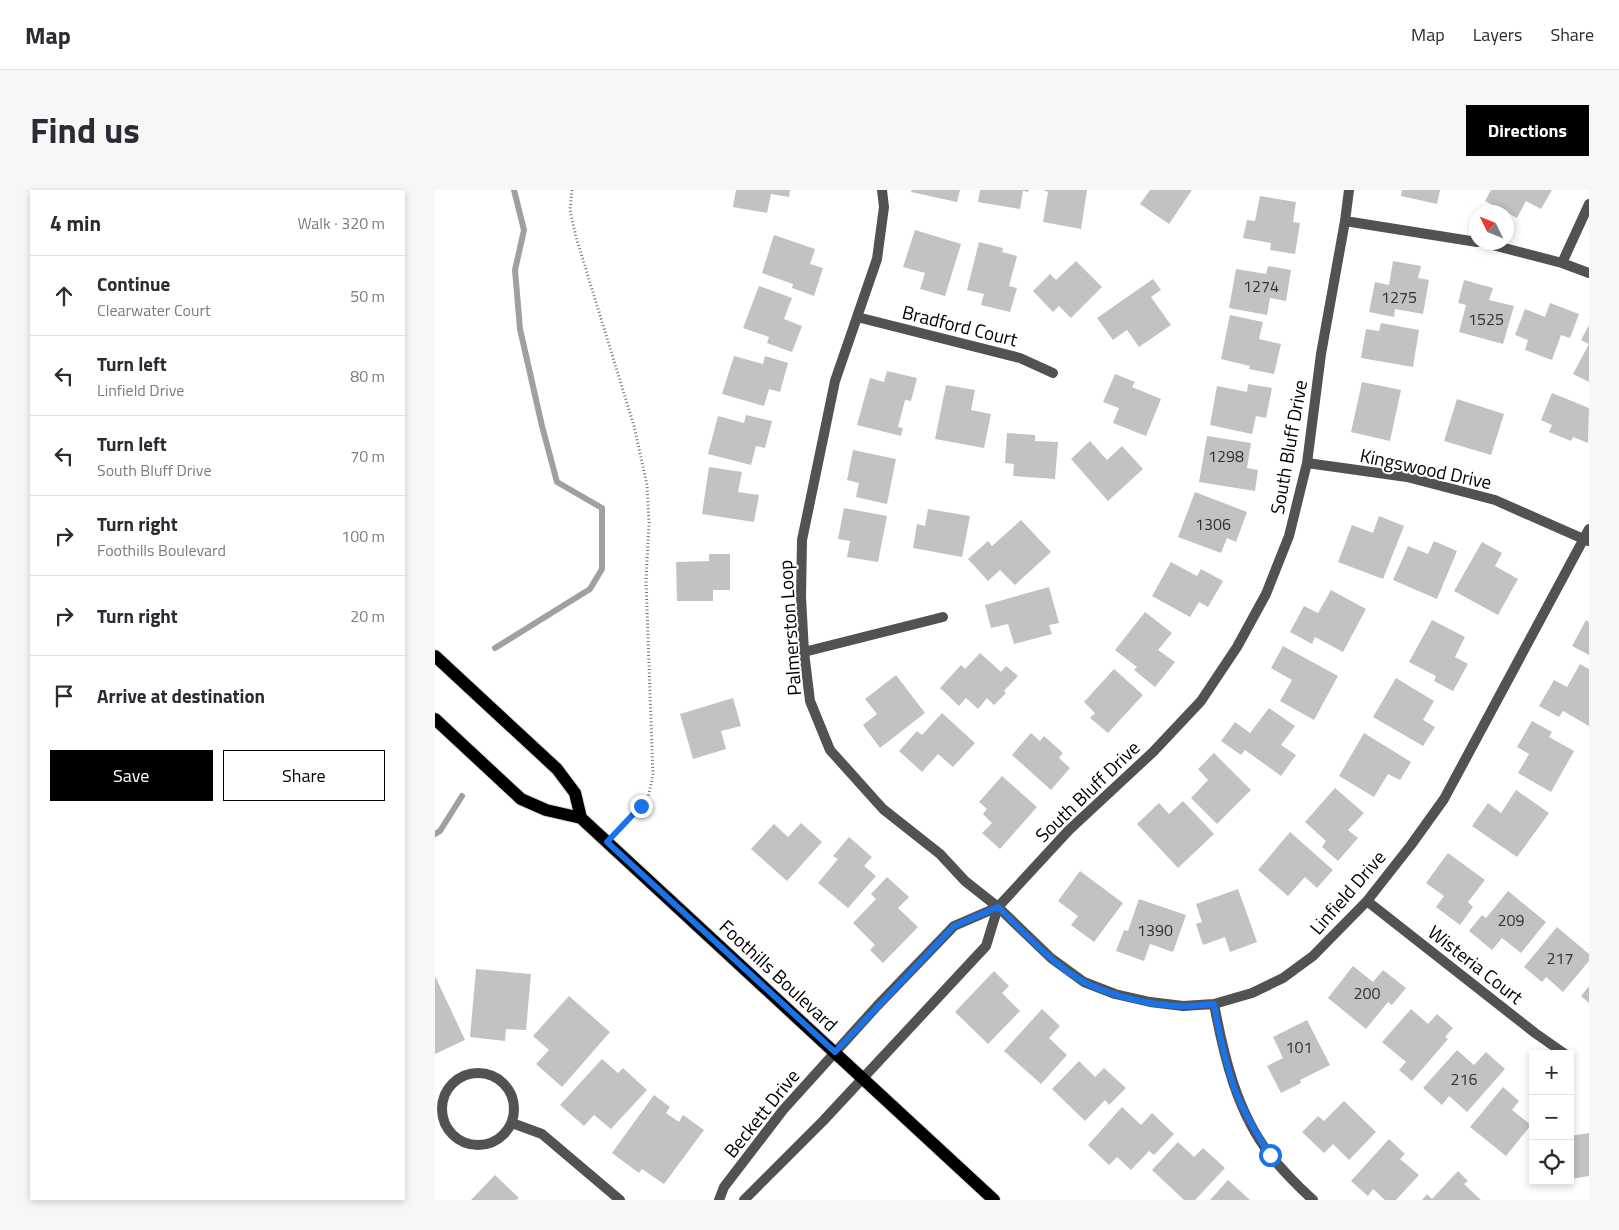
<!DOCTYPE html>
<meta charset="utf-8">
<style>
:root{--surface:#fff;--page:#f7f7f7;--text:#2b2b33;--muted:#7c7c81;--line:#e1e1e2;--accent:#000}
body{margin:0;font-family:"Titillium Web",sans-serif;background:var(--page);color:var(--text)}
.controls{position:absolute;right:15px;bottom:15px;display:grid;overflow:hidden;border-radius:0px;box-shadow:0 2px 8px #0003}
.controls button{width:45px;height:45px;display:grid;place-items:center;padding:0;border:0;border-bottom:1px solid var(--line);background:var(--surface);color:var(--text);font:25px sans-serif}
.compass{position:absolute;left:1034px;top:15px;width:45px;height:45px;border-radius:50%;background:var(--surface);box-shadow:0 2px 8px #0003;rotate:313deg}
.stop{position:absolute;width:15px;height:15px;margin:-11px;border:4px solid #1a73e8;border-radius:50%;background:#fff}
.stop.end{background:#1a73e8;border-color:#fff;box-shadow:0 1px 5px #0008}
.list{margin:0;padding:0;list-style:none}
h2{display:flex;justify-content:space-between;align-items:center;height:65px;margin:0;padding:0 20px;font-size:21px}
h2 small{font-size:16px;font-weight:400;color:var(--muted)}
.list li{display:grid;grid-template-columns:32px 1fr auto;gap:15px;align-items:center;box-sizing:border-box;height:80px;padding:0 20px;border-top:1px solid var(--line)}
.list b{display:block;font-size:19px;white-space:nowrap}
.list p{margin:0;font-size:16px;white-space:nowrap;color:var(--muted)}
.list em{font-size:16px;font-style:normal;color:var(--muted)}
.actions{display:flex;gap:10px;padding:15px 20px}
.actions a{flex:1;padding:11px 0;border:1px solid var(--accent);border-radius:0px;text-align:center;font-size:18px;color:var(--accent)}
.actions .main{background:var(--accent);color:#fff}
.icon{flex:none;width:28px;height:28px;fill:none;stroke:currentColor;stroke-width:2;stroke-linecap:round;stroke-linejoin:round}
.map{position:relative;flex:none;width:1154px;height:1010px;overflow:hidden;border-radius:0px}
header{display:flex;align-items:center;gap:30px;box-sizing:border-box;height:70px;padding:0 25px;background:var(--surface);border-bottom:1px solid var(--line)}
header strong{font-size:24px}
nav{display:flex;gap:28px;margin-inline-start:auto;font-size:18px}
.intro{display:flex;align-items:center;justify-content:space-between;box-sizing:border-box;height:120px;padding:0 30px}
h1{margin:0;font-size:35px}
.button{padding:12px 22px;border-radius:0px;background:var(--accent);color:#fff;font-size:18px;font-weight:700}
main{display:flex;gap:30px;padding:0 30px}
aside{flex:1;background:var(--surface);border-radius:0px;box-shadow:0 2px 8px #0003}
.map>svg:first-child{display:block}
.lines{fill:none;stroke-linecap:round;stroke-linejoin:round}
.stream{stroke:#a0a0a0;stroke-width:6}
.building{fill:#c2c2c2}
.primary-casing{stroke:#dbdbdb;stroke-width:14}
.path{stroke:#747474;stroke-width:3;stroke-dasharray:1 2.5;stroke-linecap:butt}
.street{stroke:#525252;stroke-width:10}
.primary{stroke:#000;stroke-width:12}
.route{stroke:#1a73e8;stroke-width:6}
.labels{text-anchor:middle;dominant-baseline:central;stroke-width:4;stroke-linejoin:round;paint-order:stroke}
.number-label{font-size:16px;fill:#303030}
.street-label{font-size:19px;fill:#000;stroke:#fff}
</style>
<header>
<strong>Map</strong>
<nav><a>Map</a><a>Layers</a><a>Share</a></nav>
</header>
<div class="intro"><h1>Find us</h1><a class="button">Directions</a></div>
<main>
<aside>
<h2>4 min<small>Walk · 320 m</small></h2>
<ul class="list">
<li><svg class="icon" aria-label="ahead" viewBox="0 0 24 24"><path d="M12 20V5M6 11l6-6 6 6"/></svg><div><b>Continue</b><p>Clearwater Court</p></div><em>50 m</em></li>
<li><svg class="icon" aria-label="left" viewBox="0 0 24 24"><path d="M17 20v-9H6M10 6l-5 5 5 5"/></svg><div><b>Turn left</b><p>Linfield Drive</p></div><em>80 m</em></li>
<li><svg class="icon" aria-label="left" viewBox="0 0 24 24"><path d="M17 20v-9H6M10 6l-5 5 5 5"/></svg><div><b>Turn left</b><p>South Bluff Drive</p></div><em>70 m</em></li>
<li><svg class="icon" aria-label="right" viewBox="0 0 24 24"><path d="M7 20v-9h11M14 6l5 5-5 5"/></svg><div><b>Turn right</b><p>Foothills Boulevard</p></div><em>100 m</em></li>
<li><svg class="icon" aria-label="right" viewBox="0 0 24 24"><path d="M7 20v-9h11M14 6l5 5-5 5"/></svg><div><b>Turn right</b></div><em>20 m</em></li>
<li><svg class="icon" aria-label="arrive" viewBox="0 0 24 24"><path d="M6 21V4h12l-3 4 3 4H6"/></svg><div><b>Arrive at destination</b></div></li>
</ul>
<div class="actions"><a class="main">Save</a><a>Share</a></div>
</aside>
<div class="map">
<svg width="1154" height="1010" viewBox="0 0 1154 1010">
<rect width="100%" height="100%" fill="#fff"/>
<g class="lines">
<path class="stream" d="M60,458L155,399L167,379V318L122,292L107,236L85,139L80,80L89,40L79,0
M0,644L5,641L27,606"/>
</g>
<path class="building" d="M301,0H355L354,7L336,4L332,23L298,17Z
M477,0H525L522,12L476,2Z
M545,0H594L593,2L588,1L585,19L543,12Z
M608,0H652L646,39L608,32L613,2Z
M715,0H757L734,34L705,14Z
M967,0H1005L1002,14L966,6Z
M1056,0H1117L1106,19L1091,11L1082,28L1050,11Z
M825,6L861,12L858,32L865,33L860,64L835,60L836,53L808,48L812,30L820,31Z
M480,40L526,54L510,106L485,99L490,83L468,77Z
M339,45L380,59L375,74L388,78L379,106L357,98L358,94L327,83Z
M544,52L568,58L567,62L582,66L574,96L582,98L575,122L546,115L549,104L532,100Z
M641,71L667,97L636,128L624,116L618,122L598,101L615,84L621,90Z
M958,71L986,76L983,88L994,90L988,124L960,119L959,127L934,122L940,92L954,95Z
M833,76L856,80L851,111L835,108L832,125L794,118L801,79L831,84Z
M718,89L726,100L716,107L736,135L704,157L692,140L678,150L662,128Z
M1029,90L1058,98L1054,110L1079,116L1068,154L1024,142L1031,115L1023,113Z
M324,96L357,108L349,129L367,136L357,162L332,153L334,147L308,138Z
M1115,113L1144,124L1135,148L1126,145L1117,170L1090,160L1093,150L1080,145L1090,119L1110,127Z
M795,125L828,132L824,149L846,154L839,184L814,179L815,176L786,169Z
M946,133L984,140L978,177L926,168L931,139L944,141Z
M1154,135V192L1138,184L1154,154L1146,150Z
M299,166L328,174L330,166L353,173L345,202L334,199L329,216L287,204Z
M452,181L482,188L476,211L470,210L463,237L468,238L466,246L422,235L435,188L449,192Z
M680,184L700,192L697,197L726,209L711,246L678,233L684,218L668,212Z
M927,192L966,200L955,251L916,242Z
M813,194L837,198L831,228L821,226L817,244L775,235L782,196L812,202Z
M511,195L540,200L536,220L556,224L549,258L500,249Z
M1117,203L1154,218L1153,253L1138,247L1136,251L1114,242L1117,235L1106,230Z
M1022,209L1069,224L1056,265L1009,251Z
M311,225L337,231L330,258L321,256L316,275L273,264L283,226L309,233Z
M572,243L600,245V251L623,252L620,289L578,286L579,274L570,273Z
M772,246L816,253L812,278L823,280L820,301L764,292Z
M655,251L672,270L687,256L708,279L673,311L636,269Z
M418,260L461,269L452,314L421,307L424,293L412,290Z
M274,277L307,282L303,302L324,305L319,332L267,324Z
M760,302L812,322L801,352L792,348L786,363L743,347Z
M409,318L452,326L443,372L412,367L415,351L403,349Z
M493,319L535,326L527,367L478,358L482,334L490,336Z
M944,326L969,336L948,389L903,372L917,335L938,343Z
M586,330L616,362L580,395L565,380L553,391L533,369L553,351L557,356Z
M999,351L1022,361L1002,409L958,390L973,356L993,364Z
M1047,352L1067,363L1060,376L1083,389L1063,425L1019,401Z
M274,364H295V400H278V411H242L241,372L274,371Z
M736,372L762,386L766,379L788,391L773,417L764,412L755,427L717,406Z
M614,397L624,433L614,435L617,444L579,454L573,434L556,438L550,415Z
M896,400L931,419L908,462L880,447L877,454L855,442L869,416L883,423Z
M710,422L737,443L723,460L740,472L720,497L699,480L702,477L680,460Z
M997,430L1030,447L1020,467L1033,474L1018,501L999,491L1001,486L974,472Z
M1151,430L1154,432V465L1137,456Z
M848,456L903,486L879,530L845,511L857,490L836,478Z
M545,463L566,482L571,476L583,486L569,501L571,503L559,515L552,508L543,519L531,508L524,516L505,498L526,475L530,479Z
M1145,474L1154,479V536L1128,521L1124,527L1104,516L1119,490L1132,497Z
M679,479L708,505L673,543L655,528L660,523L649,512Z
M461,485L490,523L445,558L428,535L442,524L430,509Z
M961,488L999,511L988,530L1000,537L988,556L938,527Z
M298,508L306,536L286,541L291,559L258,569L245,524Z
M834,518L860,536L846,555L861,565L846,586L810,560L806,565L786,551L800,532L815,543Z
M507,523L540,553L518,577L503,564L487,582L464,561L482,541L487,545Z
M1097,531L1117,542L1114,547L1139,561L1116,602L1083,583L1094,564L1082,557Z
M596,543L605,551L609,546L628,563L624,568L635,578L616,600L577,565Z
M929,543L976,572L965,590L953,584L939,607L904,586Z
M779,563L816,600L782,634L756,608L773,590L763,579Z
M567,586L602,617L565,659L547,643L557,633L548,624L552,619L544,612Z
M900,598L929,623L913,640L923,648L903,671L887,657L891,651L870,632Z
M1081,600L1114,623L1082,667L1037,636L1053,613L1066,623Z
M748,611L779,644L743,678L702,634L724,613L734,624Z
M366,633L387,652L352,691L316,659L339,634L353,647Z
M855,642L898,680L882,698L870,687L853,706L823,680Z
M414,647L437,667L429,676L441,686L413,718L383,693L403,669L398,666Z
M1013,663L1050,690L1033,712L1038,717L1025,735L1001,717L1009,706L991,693Z
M645,681L688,713L659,752L636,735L643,726L623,711Z
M452,687L474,707L463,718L483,737L448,773L435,760L440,755L418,733L441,709L436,704Z
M803,699L822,752L795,762L790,747L768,755L761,734L767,732L761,714Z
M1073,701L1111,732L1086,763L1067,748L1057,760L1034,741L1047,725L1051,728Z
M704,709L751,725L738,762L715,754L709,771L681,761L689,740L693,741Z
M1122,737L1154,764V771L1128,802L1111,787L1107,792L1089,777Z
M918,776L938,792L948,780L971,798L957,815L953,812L931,839L893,808Z
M41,779L96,784L91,840L71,839L70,851L35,847Z
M559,781L574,796L567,803L585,821L553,854L520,822Z
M0,786L30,850L0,864Z
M1154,796V813L1146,806Z
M134,806L175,842L127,897L101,874L114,860L98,846Z
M607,819L625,836L614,848L632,865L606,894L569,861Z
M976,819L993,834L1002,824L1018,838L1010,847L1013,849L977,891L964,880L971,872L947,852Z
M872,830L895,875L865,890L866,893L846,903L832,876L848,868L838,847Z
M1022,860L1039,875L1051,862L1070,879L1032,922L1014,906L1007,915L988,898Z
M167,869L183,883L188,878L212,900L176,939L159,925L149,936L125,915Z
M644,871L660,887L669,878L691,898L674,915L670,910L650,931L617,899Z
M1068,897L1084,911L1077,920L1096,935L1071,966L1035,937Z
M219,905L235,917L231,923L244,932L248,925L269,940L229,994L207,979L204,983L177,963Z
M909,911L941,942L914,970L898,954L889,963L867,942L883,926L889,931Z
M687,917L706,935L717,923L739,944L719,965L714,961L696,980L682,967L674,975L653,955Z
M1154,943V986L1135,989V946Z
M954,949L970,964L965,969L984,985L961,1010H950L938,999L933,1006L916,991Z
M743,952L759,967L768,958L790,978L760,1010H749L717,980Z
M1023,981L1033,991L1029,994L1046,1010H987L992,1004L997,1009Z
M60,985L84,1008L81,1010H36Z
M793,990L815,1010H775Z"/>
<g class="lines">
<g class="primary-casing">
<path id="primary" d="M0,466L122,579L140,603L146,628
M0,529L86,609L111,620L146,628L559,1010"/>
</g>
<path class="path" d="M137,0L135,20L141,47L199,236L212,295L214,333L211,391L218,585L213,608L183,641"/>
<path class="street" d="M447,0L449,17L442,69L400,191L367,350L366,407L369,462L375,511L395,560L448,619L505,664L530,691L563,717L616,768L649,792L680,804L715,812L748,816L779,814L817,803L848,788L878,766L932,711L976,655L1009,609L1154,339
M910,31L1042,52
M1046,52L1127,73L1154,83
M1127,73L1154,14
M422,127L585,168L618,183
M872,273L972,287L1060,310L1153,351
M369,462L508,427
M932,711L1100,843L1130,864
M779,814C789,867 802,923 836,966C849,982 863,996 878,1010
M7 919a36 36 0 1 1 72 0a36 36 0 1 1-72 0Z
M77,933L107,944L185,1010
M284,1010L289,997L348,920L442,816L519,736L563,717L634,640L718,562L766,511L802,457L831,404L854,346L872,273L886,164L910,31L914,0
M309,1010L388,931L551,756L563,717"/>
<use href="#primary" class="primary"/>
</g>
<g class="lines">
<path class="route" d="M206,616L172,652L400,862L519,736L563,717C588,741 619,776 649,792C676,806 718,816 749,816C759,816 769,815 779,814C784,843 790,872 800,900C809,923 822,944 835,965"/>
</g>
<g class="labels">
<g class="number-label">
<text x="826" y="96">1274</text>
<text x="964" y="107">1275</text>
<text x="1051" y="129">1525</text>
<text x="791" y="266">1298</text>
<text x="778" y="334">1306</text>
<text x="1076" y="730">209</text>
<text x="720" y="740">1390</text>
<text x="1125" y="768">217</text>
<text x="932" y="803">200</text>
<text x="864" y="857">101</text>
<text x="1029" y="889">216</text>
</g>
<g class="street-label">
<text transform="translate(525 135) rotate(14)">Bradford Court</text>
<text transform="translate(853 257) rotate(-80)">South Bluff Drive</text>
<text transform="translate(991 278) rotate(12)">Kingswood Drive</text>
<text transform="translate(354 438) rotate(-94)">Palmerston Loop</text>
<text transform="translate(652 601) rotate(-44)">South Bluff Drive</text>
<text transform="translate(912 702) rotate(-49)">Linfield Drive</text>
<text transform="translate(1041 774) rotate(38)">Wisteria Court</text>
<text transform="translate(344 785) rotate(43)">Foothills Boulevard</text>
<text transform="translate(326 923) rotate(-51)">Beckett Drive</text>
</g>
</g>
</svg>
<div class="controls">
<button>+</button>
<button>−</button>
<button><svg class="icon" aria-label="locate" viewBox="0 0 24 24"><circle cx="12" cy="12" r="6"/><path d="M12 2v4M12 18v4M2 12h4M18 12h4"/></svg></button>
</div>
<svg class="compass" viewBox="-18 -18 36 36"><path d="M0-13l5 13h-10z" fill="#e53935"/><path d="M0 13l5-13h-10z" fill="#7c7c81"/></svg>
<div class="stop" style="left:835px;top:965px"></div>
<div class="stop end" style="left:206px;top:616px"></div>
</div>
</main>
